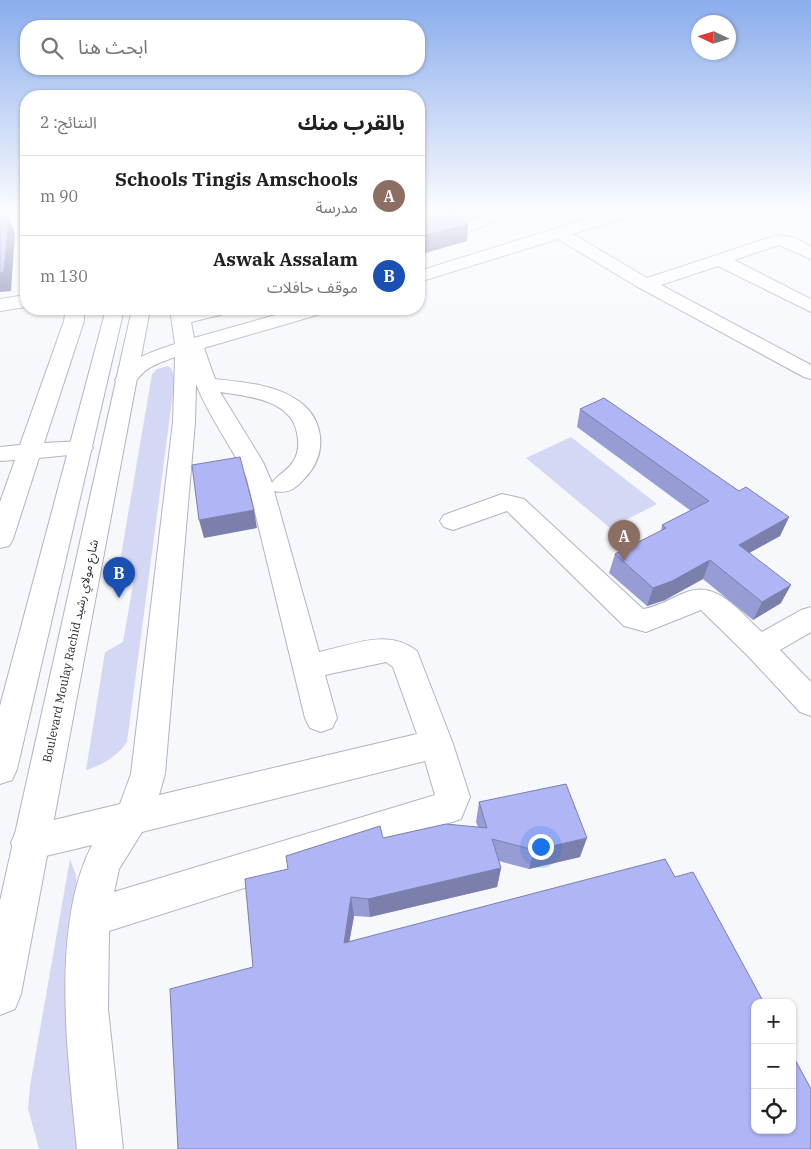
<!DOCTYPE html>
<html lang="ar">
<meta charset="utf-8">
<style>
:root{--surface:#fff;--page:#f2f2f2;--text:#202124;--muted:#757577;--line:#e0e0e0;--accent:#1a73e8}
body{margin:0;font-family:"IBM Plex Serif","Noto Sans Arabic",serif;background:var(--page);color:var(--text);direction:rtl}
.controls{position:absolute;right:15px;bottom:15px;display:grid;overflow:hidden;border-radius:10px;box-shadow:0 1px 4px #0004}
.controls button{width:45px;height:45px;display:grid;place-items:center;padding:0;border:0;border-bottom:1px solid var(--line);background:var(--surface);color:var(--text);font:25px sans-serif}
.compass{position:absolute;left:691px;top:15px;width:45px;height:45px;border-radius:50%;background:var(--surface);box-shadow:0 1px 4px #0004;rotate:274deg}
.you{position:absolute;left:540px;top:846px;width:18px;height:18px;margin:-12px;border:4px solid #fff;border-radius:50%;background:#1a73e8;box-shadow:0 0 0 8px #1a73e833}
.badge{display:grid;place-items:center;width:32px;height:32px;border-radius:50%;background:var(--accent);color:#fff;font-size:16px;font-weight:700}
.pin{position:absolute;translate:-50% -41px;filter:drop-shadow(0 1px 2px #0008)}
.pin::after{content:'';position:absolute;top:26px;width:18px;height:15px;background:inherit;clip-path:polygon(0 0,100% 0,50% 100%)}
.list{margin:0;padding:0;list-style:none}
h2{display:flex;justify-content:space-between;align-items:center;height:65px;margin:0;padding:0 20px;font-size:21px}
h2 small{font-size:16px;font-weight:400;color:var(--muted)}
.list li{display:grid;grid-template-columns:32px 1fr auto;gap:15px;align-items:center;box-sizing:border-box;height:80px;padding:0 20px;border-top:1px solid var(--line)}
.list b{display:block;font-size:19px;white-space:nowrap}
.list p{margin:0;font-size:16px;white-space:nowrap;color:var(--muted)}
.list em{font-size:16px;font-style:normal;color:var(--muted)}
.icon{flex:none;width:28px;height:28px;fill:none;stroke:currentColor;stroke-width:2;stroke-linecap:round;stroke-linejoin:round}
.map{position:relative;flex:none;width:811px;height:1149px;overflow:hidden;direction:ltr}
.search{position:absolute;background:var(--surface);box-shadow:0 1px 4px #0004;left:20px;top:20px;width:405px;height:55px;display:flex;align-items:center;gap:12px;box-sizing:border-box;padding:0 18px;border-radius:20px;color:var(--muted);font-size:19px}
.panel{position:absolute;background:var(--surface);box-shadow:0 1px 4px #0004;left:20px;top:90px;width:405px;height:225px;border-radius:20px;direction:rtl}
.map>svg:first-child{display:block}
.green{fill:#d5d8f4}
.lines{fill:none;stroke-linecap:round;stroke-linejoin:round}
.minor-casing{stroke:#b0b3c5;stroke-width:2}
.major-casing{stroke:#b0b3c5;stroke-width:2}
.minor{fill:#fff;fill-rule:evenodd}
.major{fill:#fff;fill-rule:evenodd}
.wall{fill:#979cd4}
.shaded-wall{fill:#7b7fac}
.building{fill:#b0b5f6;stroke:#7b7fac}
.labels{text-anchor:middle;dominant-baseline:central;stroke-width:5;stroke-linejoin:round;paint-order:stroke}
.street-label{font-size:12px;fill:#2a2b33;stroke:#fff}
</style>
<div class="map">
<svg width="811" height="1149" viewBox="0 0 811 1149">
<rect width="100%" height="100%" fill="#f7f8fc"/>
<path class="green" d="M168,366L171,368L175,378L127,742C115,758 104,764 86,770L105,652L123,642L134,579L118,573L152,374L157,369Z
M571,437L657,504L610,528L526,458Z
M70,859L76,875L78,904L79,1149H39L28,1109L30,1086Z"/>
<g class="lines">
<g class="minor-casing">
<path id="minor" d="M428,210H448L467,222L496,210H519L517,213L466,233Z
M615,210H640L638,213L573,234L647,278L778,235L796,238L811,247V259L779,245L734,260L811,299V312L718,266L661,285L811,365V379L804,377L636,286L558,239L419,282V271Z
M26,295V307L0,311V299Z
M66,309H84V321L44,443L81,441L89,443L93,448L89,453L39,458L13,539L9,546L0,548V502L15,460L0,461V447L20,445L64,321Z
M170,309H188L189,311L199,309H230L228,313L191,322L194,338L297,309H326L324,313L204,348L215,379C241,382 271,384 294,398C325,416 329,454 304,479C295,489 288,494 274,491L319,652C353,645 388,628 417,651L453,744L470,797L461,819L449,823L109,931L108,1009L123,1149H77C68,1059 50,927 92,845L29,860L16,855L11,843L16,831L29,826L120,804L131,774L173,422L175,357C165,361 154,364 145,371C135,380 134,388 119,384L115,380C130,358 151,352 175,344ZM196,384C209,418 232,446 247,479L305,718L310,728L321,732L332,728L337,718L325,675L386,662L393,667L417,734L159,795L165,774L195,422ZM220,392C248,396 291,400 297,433C299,443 299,452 294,460C289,470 278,474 272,483L263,462ZM425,761L435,795L114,892L119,869L142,832Z
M502,494L524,499L643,609C658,607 673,597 687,592C718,580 741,614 762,632L801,610L811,607V632L780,650L811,682V716L800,712L748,656L701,610L646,632L624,626L507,511L453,530L444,527L440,521L444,515Z"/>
</g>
<g class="major-casing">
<path id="major" d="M106,309H124L17,769L12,780L0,784V706Z
M132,309H150L21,994L15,1009L0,1015V901Z"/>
</g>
<use href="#minor" class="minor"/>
<use href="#major" class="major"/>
</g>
<path class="wall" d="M580,409L789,517L780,536L749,553L781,603L753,620L703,579L665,600L647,606L609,573L615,554L661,531L662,525L691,511L577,427Z
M479,802L580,857L529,869L499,861L501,868L497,887L370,917L354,916L349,942L675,877L764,1003L253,967L288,869L383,838L478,827L476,822Z"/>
<path class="shaded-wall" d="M3,210H4L8,222L9,217L15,234L11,291L0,292V273L4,217Z
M468,224L467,241L419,255V237Z
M254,510L257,528L204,538L199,520Z
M789,517L780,536L731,563L739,545Z
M710,560L703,579L665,600L647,606L653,588Z
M791,585L781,603L753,620L762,602Z
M587,838L580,857L529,869L534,850Z
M501,868L497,887L370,917L368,899Z
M351,897L354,916L346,960L344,943Z"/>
<path class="building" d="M0,210H3L4,217H9L4,272L0,273Z
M419,210H448L468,224L419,237Z
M604,398L739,491L746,487L789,517L739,545L791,585L762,602L710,560L672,581L653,588L615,554L666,528L662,525L709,501L580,409Z
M240,457L254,510L199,520L192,465Z
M566,784L587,838L534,850L492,839L501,868L368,899L351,897L344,943L665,859L675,877L693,872L764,1003H755V1130H792V1054L811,1089V1149H178L170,989L253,967L245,879L288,869L286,856L380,826L383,838L446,824L487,828L479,802Z"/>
<linearGradient id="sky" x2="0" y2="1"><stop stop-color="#8aadec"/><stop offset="0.57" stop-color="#fbfcfe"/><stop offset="1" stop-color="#fbfcfe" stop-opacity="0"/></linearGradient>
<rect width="811" height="371" fill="url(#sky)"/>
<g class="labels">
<g class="street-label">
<text transform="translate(70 651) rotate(-78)">Boulevard Moulay Rachid شارع مولاي رشيد</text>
</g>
</g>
</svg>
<div class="controls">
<button>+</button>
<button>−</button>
<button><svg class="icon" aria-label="locate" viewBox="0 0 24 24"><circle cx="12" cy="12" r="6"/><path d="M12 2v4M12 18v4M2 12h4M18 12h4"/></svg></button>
</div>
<svg class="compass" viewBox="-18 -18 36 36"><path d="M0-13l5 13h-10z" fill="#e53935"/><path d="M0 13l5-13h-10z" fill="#757577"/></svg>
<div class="you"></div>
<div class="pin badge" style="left:624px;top:561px;background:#8d6e63">A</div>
<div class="pin badge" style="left:119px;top:598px;background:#1a4fb4">B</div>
<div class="search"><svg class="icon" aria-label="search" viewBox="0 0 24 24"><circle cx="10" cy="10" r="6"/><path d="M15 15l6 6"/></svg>ابحث هنا</div>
<section class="panel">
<h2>بالقرب منك<small>النتائج: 2</small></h2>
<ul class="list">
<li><span class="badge" style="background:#8d6e63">A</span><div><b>Schools Tingis Amschools</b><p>مدرسة</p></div><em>90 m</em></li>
<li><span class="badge" style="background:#1a4fb4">B</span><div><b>Aswak Assalam</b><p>موقف حافلات</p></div><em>130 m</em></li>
</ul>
</section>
</div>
